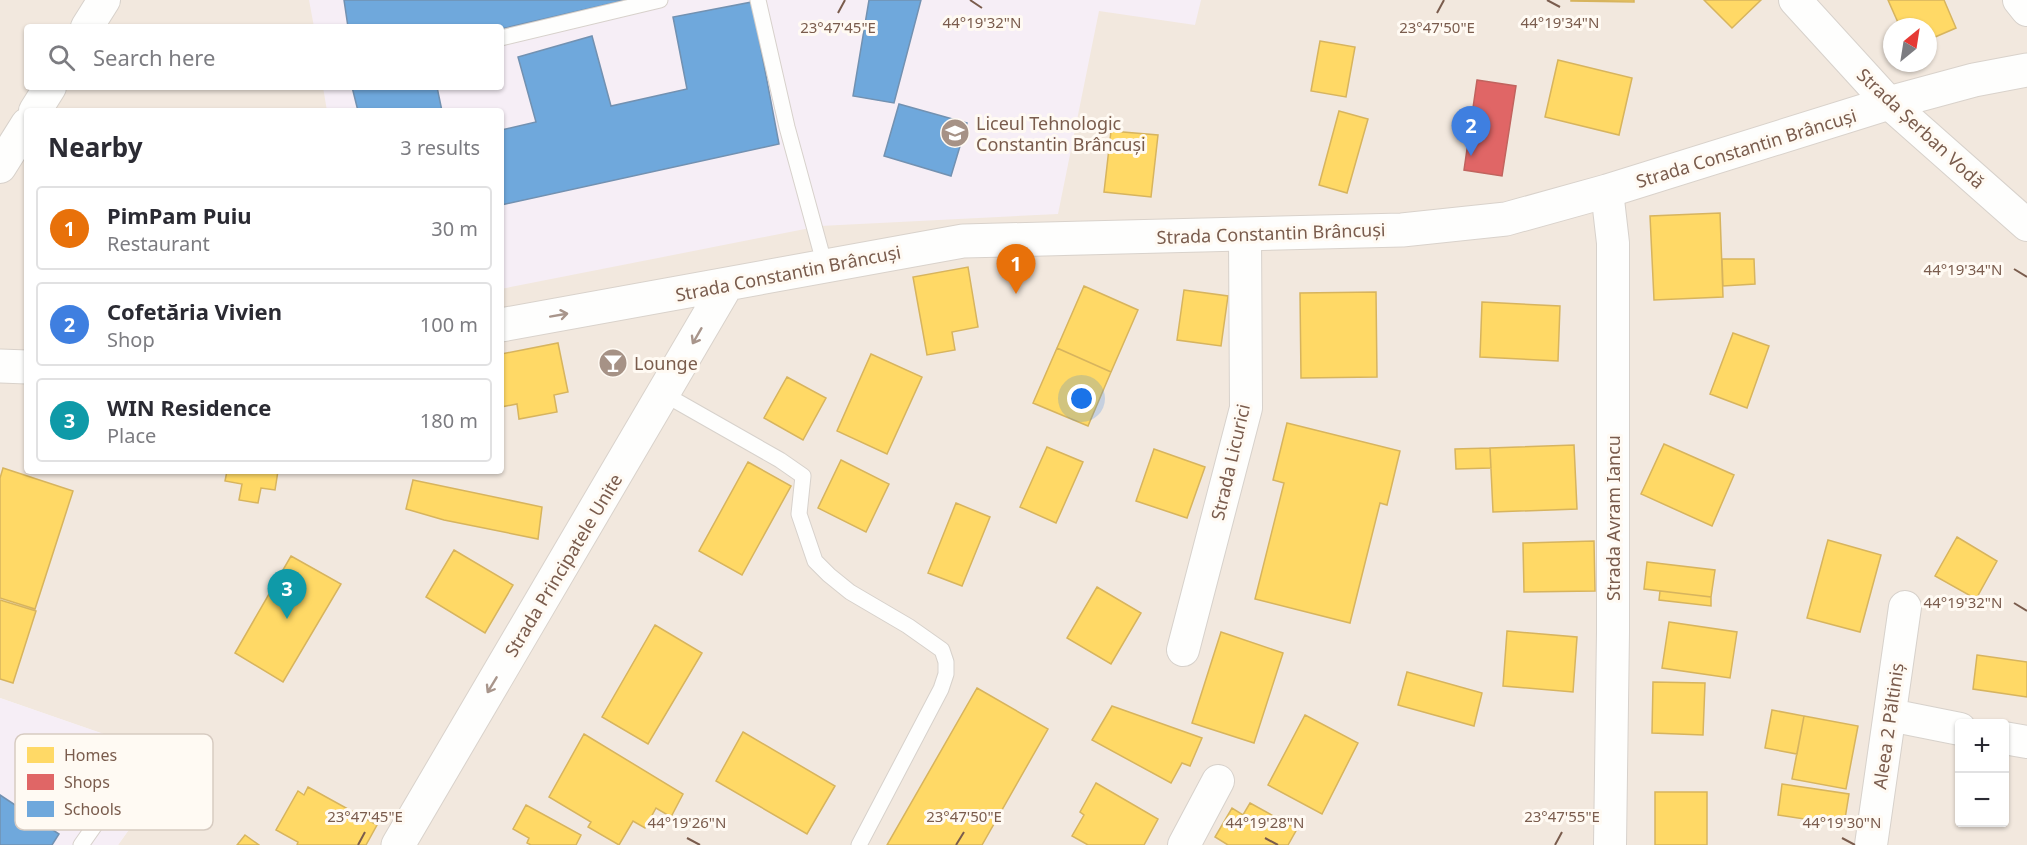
<!DOCTYPE html>
<meta charset="utf-8">
<style>
:root{--surface:#fff;--page:#f7f7f7;--text:#2b2b33;--muted:#7c7c81;--line:#e1e1e2;--accent:#0f766e}
body{margin:0;font-family:"Noto Sans",sans-serif;background:var(--page);color:var(--text)}
.controls{position:absolute;right:18px;bottom:18px;display:grid;overflow:hidden;border-radius:6px;box-shadow:0 2px 4px #0004}
.controls button{width:54px;height:54px;display:grid;place-items:center;padding:0;border:0;border-bottom:2px solid var(--line);background:var(--surface);color:var(--text);font:30px sans-serif}
.compass{position:absolute;left:1883px;top:18px;width:54px;height:54px;border-radius:50%;background:var(--surface);box-shadow:0 2px 4px #0004;rotate:30deg}
.you{position:absolute;left:1082px;top:399px;width:21px;height:21px;margin:-15px;border:4px solid #fff;border-radius:50%;background:#1a73e8;box-shadow:0 0 0 9px #1a73e833}
.badge{display:grid;place-items:center;width:39px;height:39px;border-radius:50%;background:var(--accent);color:#fff;font-size:20px;font-weight:700}
.pin{position:absolute;translate:-50% -50px;filter:drop-shadow(0 2px 3px #0008)}
.pin::after{content:'';position:absolute;top:32px;width:21px;height:18px;background:inherit;clip-path:polygon(0 0,100% 0,50% 100%)}
.list{margin:0;padding:0;list-style:none}
h2{display:flex;justify-content:space-between;align-items:center;height:78px;margin:0;padding:0 24px;font-size:26px}
h2 small{font-size:20px;font-weight:400;color:var(--muted)}
.list li{display:grid;grid-template-columns:39px 1fr auto;gap:18px;align-items:center;box-sizing:border-box;height:84px;margin:0 12px 12px;padding:0 12px;border:2px solid var(--line);border-radius:6px}
.list b{display:block;font-size:22px;white-space:nowrap}
.list p{margin:0;font-size:20px;white-space:nowrap;color:var(--muted)}
.list em{font-size:20px;font-style:normal;color:var(--muted)}
.icon{flex:none;width:33px;height:33px;fill:none;stroke:currentColor;stroke-width:2;stroke-linecap:round;stroke-linejoin:round}
.map{position:relative;flex:none;width:2027px;height:845px;overflow:hidden}
.search{position:absolute;background:var(--surface);box-shadow:0 2px 4px #0004;left:24px;top:24px;width:480px;height:66px;display:flex;align-items:center;gap:15px;box-sizing:border-box;padding:0 21px;border-radius:6px;color:var(--muted);font-size:22px}
.panel{position:absolute;background:var(--surface);box-shadow:0 2px 4px #0004;left:24px;top:108px;width:480px;height:366px;border-radius:6px}
.map>svg:first-child{display:block}
.residential{fill:#f2e8de;fill-rule:evenodd}
.education{fill:#f6eef6}
.homes{fill:#ffd966;stroke:#d7b45e;stroke-width:1.5}
.shops{fill:#e06666;stroke:#c1635e;stroke-width:1.5}
.schools{fill:#6fa8dc;stroke:#7291b1;stroke-width:1.5}
.lines{fill:none;stroke-linecap:round;stroke-linejoin:round}
.lane-casing{stroke:#d7d1cb;stroke-width:17}
.street-casing{stroke:#d7d1cb;stroke-width:34}
.secondary-casing{stroke:#d9d2cb;stroke-width:35}
.lane{stroke:#fefefd;stroke-width:15}
.street{stroke:#fefefd;stroke-width:32}
.secondary{stroke:#fefefd;stroke-width:33}
.oneway{stroke:#a8958b}
.ticks{fill:none;stroke:#7a5c4d;stroke-width:2}
.labels{text-anchor:middle;dominant-baseline:central;stroke-width:6;stroke-linejoin:round;paint-order:stroke}
.poi-label{font-size:18px;fill:#7a5c4d;stroke:#fffaf3;text-anchor:start}
.street-label{font-size:18px;fill:#7a5c4d;stroke:#fffaf3}
.key{fill:#fffaf3;stroke:#d7cbc1;stroke-width:1.5}
.key-label{font-size:16px;fill:#7a5c4d}
.ticks-label{font-size:15px;text-anchor:middle;fill:#7a5c4d;stroke:#fffaf3;stroke-width:6;stroke-linejoin:round;paint-order:stroke}
</style>
<div class="map">
<svg width="2027" height="845" viewBox="0 0 2027 845">
<rect width="100%" height="100%" fill="#f9f5f0"/>
<path class="residential" d="M0,0H2027V845H118L178,760L0,698ZM27,27H501V87H27ZM1892,27H1928V63H1892ZM27,111H501V471H27ZM1960,724H2004V822H1960Z"/>
<path class="education" d="M309,0H1201L1195,25L1099,11L1058,214L820,226L501,289V111H327L323,87H501V27H314Z
M0,698L179,760L118,845H0Z"/>
<path class="homes" d="M1571,0H1634V2L1571,1Z
M1704,0H1761L1732,28Z
M1888,0H1944L1956,28L1928,40V27H1900Z
M1320,41L1355,47L1346,97L1311,91Z
M1558,60L1632,78L1619,135L1545,117Z
M1339,111L1368,119L1347,193L1319,185Z
M1111,131L1158,135L1151,197L1104,192Z
M1720,213L1723,297L1654,300L1650,216Z
M1722,259H1754L1755,284L1723,286Z
M968,267L978,327L952,332L955,350L927,355L913,277Z
M1084,286L1138,310L1111,372L1057,348Z
M1184,290L1228,296L1221,346L1177,340Z
M1376,292L1377,377L1301,378L1300,293Z
M1482,302L1560,306L1558,361L1480,357Z
M1733,333L1769,346L1747,408L1710,394Z
M558,343L568,392L554,395L557,412L519,419L517,404L501,407V354Z
M1057,348L1111,372L1088,426L1033,403Z
M871,354L922,377L887,454L837,431Z
M787,377L826,398L803,440L764,418Z
M1287,423L1400,451L1387,505L1380,503L1350,623L1255,599L1284,483L1273,480Z
M1664,444L1734,475L1712,526L1641,494Z
M1574,445L1577,509L1493,512L1490,448Z
M1047,447L1083,462L1056,523L1020,507Z
M1490,448L1491,468L1456,469L1455,449Z
M1154,449L1205,467L1187,518L1136,501Z
M841,460L889,484L866,532L818,508Z
M748,462L791,486L742,575L699,551Z
M3,468L73,491L35,609L0,598V478Z
M227,471H278L275,490L261,488L258,503L239,500L242,484L225,481Z
M413,480L542,507L538,539L444,520L406,509Z
M956,503L990,517L962,586L928,573Z
M1957,537L1997,561L1976,599L1935,576Z
M1828,540L1881,555L1860,632L1807,618Z
M1594,541L1595,591L1524,592L1523,543Z
M454,550L513,585L485,633L426,597Z
M291,556L341,584L283,682L235,653Z
M1647,562L1715,570L1711,597L1644,589Z
M1097,587L1141,613L1111,664L1067,638Z
M1660,591L1711,597V606L1659,600Z
M0,600L36,611L13,683L0,679Z
M1669,622L1737,632L1730,678L1662,668Z
M655,625L702,653L648,744L602,717Z
M1507,631L1577,637L1573,692L1503,686Z
M1221,632L1283,653L1254,743L1192,723Z
M1977,655L2027,662V697L1973,689Z
M1407,672L1482,693L1474,726L1398,705Z
M1653,682L1705,683L1703,735L1652,733Z
M977,688L1048,729L982,845H887Z
M1112,706L1202,738L1190,766L1182,763L1171,783L1092,740Z
M1772,710L1804,716L1797,754L1765,748Z
M1305,715L1358,743L1322,814L1268,785Z
M1804,716L1858,726L1846,789L1792,779Z
M743,732L835,786L807,834L716,781Z
M584,734L683,794L671,817L656,808L645,828L633,821L619,845L588,827L591,822L549,797Z
M1096,783L1158,819L1144,845H1088L1072,836L1084,815L1080,812Z
M1782,784L1849,794L1844,825L1778,815Z
M308,787L377,825L366,845H297L298,842L276,830L298,791L304,795Z
M1655,792H1707V845H1655Z
M1250,803L1297,829L1288,845H1228L1215,837L1232,808L1243,815Z
M526,805L581,835L576,845H531L527,843L529,838L513,829Z
M245,835L259,845H237Z"/>
<path class="shops" d="M1477,80L1516,86L1502,176L1464,170Z"/>
<path class="schools" d="M344,0H626L501,29V27H348Z
M869,0H921L894,103L853,96Z
M752,2L779,144L501,205V130L536,122L518,57L592,36L611,106L687,89L673,17Z
M352,87H437L442,111H358Z
M899,104L967,123L951,176L884,156Z
M0,795L59,834L52,845H0Z"/>
<g class="lines">
<g class="lane-casing">
<path id="lane" d="M758,0L787,127L825,266
M501,38L660,0
M664,394L780,460L803,476L799,514L815,561L829,575L850,592L908,626L942,650L946,662V674L941,689L859,845
M81,845L116,795"/>
</g>
<g class="street-casing">
<path id="street" d="M1795,0L1889,103L2027,225
M2019,0L2027,10
M87,27L104,0
M35,111L50,87
M0,167L27,124
M1607,191L1613,243V632L1610,845
M1183,650L1246,408L1245,234
M1890,715L1960,729
M2004,738L2027,742
M1184,845L1218,781
M1871,845L1905,607"/>
</g>
<g class="secondary-casing">
<path id="secondary" d="M501,325L963,241L1402,230L1506,219L1607,191L1889,103L1974,80L2027,70
M0,366L27,367
M398,845L726,286"/>
</g>
<use href="#lane" class="lane"/>
<use href="#street" class="street"/>
<use href="#secondary" class="secondary"/>
</g>
<defs><path id="oneway-shaft" d="M-6 0H5M1.5-3L5.5 0L1.5 3" fill="none" stroke-width="1.6" stroke-linecap="round" stroke-linejoin="round" transform="scale(1.5)"/></defs>
<g class="oneway">
<use href="#oneway-shaft" transform="translate(559 315) rotate(-10)"/>
<use href="#oneway-shaft" transform="translate(697 336) rotate(120)"/>
<use href="#oneway-shaft" transform="translate(492 685) rotate(121)"/>
</g>
<path class="ticks" d="M970,0L982,8M1547,0L1560,7M838,13L845,0M1437,13L1444,0M2014,269L2027,277M2014,603L2027,611M687,838L700,845M1265,838L1278,845M1842,838L1855,845M358,845L365,832M956,845L964,832M1555,845L1562,832"/>
<defs>
<g id="school-disc" transform="scale(1.5)"><circle r="9.5" fill="#a69286" stroke="#fffaf3"/><path d="M0-5L7-2L0 1L-7-2ZM-4 1L0 2.5L4 1V4Q0 6-4 4Z" fill="#fff"/></g>
<g id="bar-disc" transform="scale(1.5)"><circle r="9.5" fill="#a69286" stroke="#fffaf3"/><path d="M-6-5H6L.8 .8V4.5H3.5V6h-7V4.5H-.8V.8Z" fill="#fff"/></g>
</defs>
<g fill-rule="evenodd">
<use href="#school-disc" x="955" y="133"/>
<use href="#bar-disc" x="613" y="363"/>
</g>
<g class="labels">
<g class="poi-label">
<text x="976" y="123">Liceul Tehnologic<tspan x="976" dy="21">Constantin Brâncuși</tspan></text>
<text x="634" y="363">Lounge</text>
</g>
<g class="street-label">
<text transform="translate(1921 128) rotate(43)">Strada Șerban Vodă</text>
<text transform="translate(1746 148) rotate(-17)">Strada Constantin Brâncuși</text>
<text transform="translate(1271 233) rotate(-2)">Strada Constantin Brâncuși</text>
<text transform="translate(788 273) rotate(-11)">Strada Constantin Brâncuși</text>
<text transform="translate(1230 462) rotate(-77)">Strada Licurici</text>
<text transform="translate(1613 518) rotate(-90)">Strada Avram Iancu</text>
<text transform="translate(563 565) rotate(-59)">Strada Principatele Unite</text>
<text transform="translate(1888 726) rotate(-82)">Aleea 2 Păltiniș</text>
</g>
</g>
<rect x="15" y="734" width="198" height="96" rx="9" class="key"/>
<rect x="27" y="747" width="27" height="16" fill="#ffd966"/>
<rect x="27" y="774" width="27" height="16" fill="#e06666"/>
<rect x="27" y="801" width="27" height="16" fill="#6fa8dc"/>
<g class="key-label">
<text x="64" y="761">Homes</text>
<text x="64" y="788">Shops</text>
<text x="64" y="815">Schools</text>
</g>
<g class="ticks-label">
<text x="1560" y="28">44°19'34"N</text>
<text x="982" y="28">44°19'32"N</text>
<text x="838" y="33">23°47'45"E</text>
<text x="1437" y="33">23°47'50"E</text>
<text x="1963" y="275">44°19'34"N</text>
<text x="1963" y="608">44°19'32"N</text>
<text x="365" y="822">23°47'45"E</text>
<text x="964" y="822">23°47'50"E</text>
<text x="1562" y="822">23°47'55"E</text>
<text x="687" y="828">44°19'26"N</text>
<text x="1265" y="828">44°19'28"N</text>
<text x="1842" y="828">44°19'30"N</text>
</g>
</svg>
<div class="controls">
<button>+</button>
<button>−</button>
</div>
<svg class="compass" viewBox="-18 -18 36 36"><path d="M0-13l5 13h-10z" fill="#e53935"/><path d="M0 13l5-13h-10z" fill="#7c7c81"/></svg>
<div class="you"></div>
<div class="pin badge" style="left:1016px;top:294px;background:#e8710a">1</div>
<div class="pin badge" style="left:1471px;top:156px;background:#3f7fe0">2</div>
<div class="pin badge" style="left:287px;top:619px;background:#0f9aa8">3</div>
<div class="search"><svg class="icon" aria-label="search" viewBox="0 0 24 24"><circle cx="10" cy="10" r="6"/><path d="M15 15l6 6"/></svg>Search here</div>
<section class="panel">
<h2>Nearby<small>3 results</small></h2>
<ul class="list">
<li><span class="badge" style="background:#e8710a">1</span><div><b>PimPam Puiu</b><p>Restaurant</p></div><em>30 m</em></li>
<li><span class="badge" style="background:#3f7fe0">2</span><div><b>Cofetăria Vivien</b><p>Shop</p></div><em>100 m</em></li>
<li><span class="badge" style="background:#0f9aa8">3</span><div><b>WIN Residence</b><p>Place</p></div><em>180 m</em></li>
</ul>
</section>
</div>
